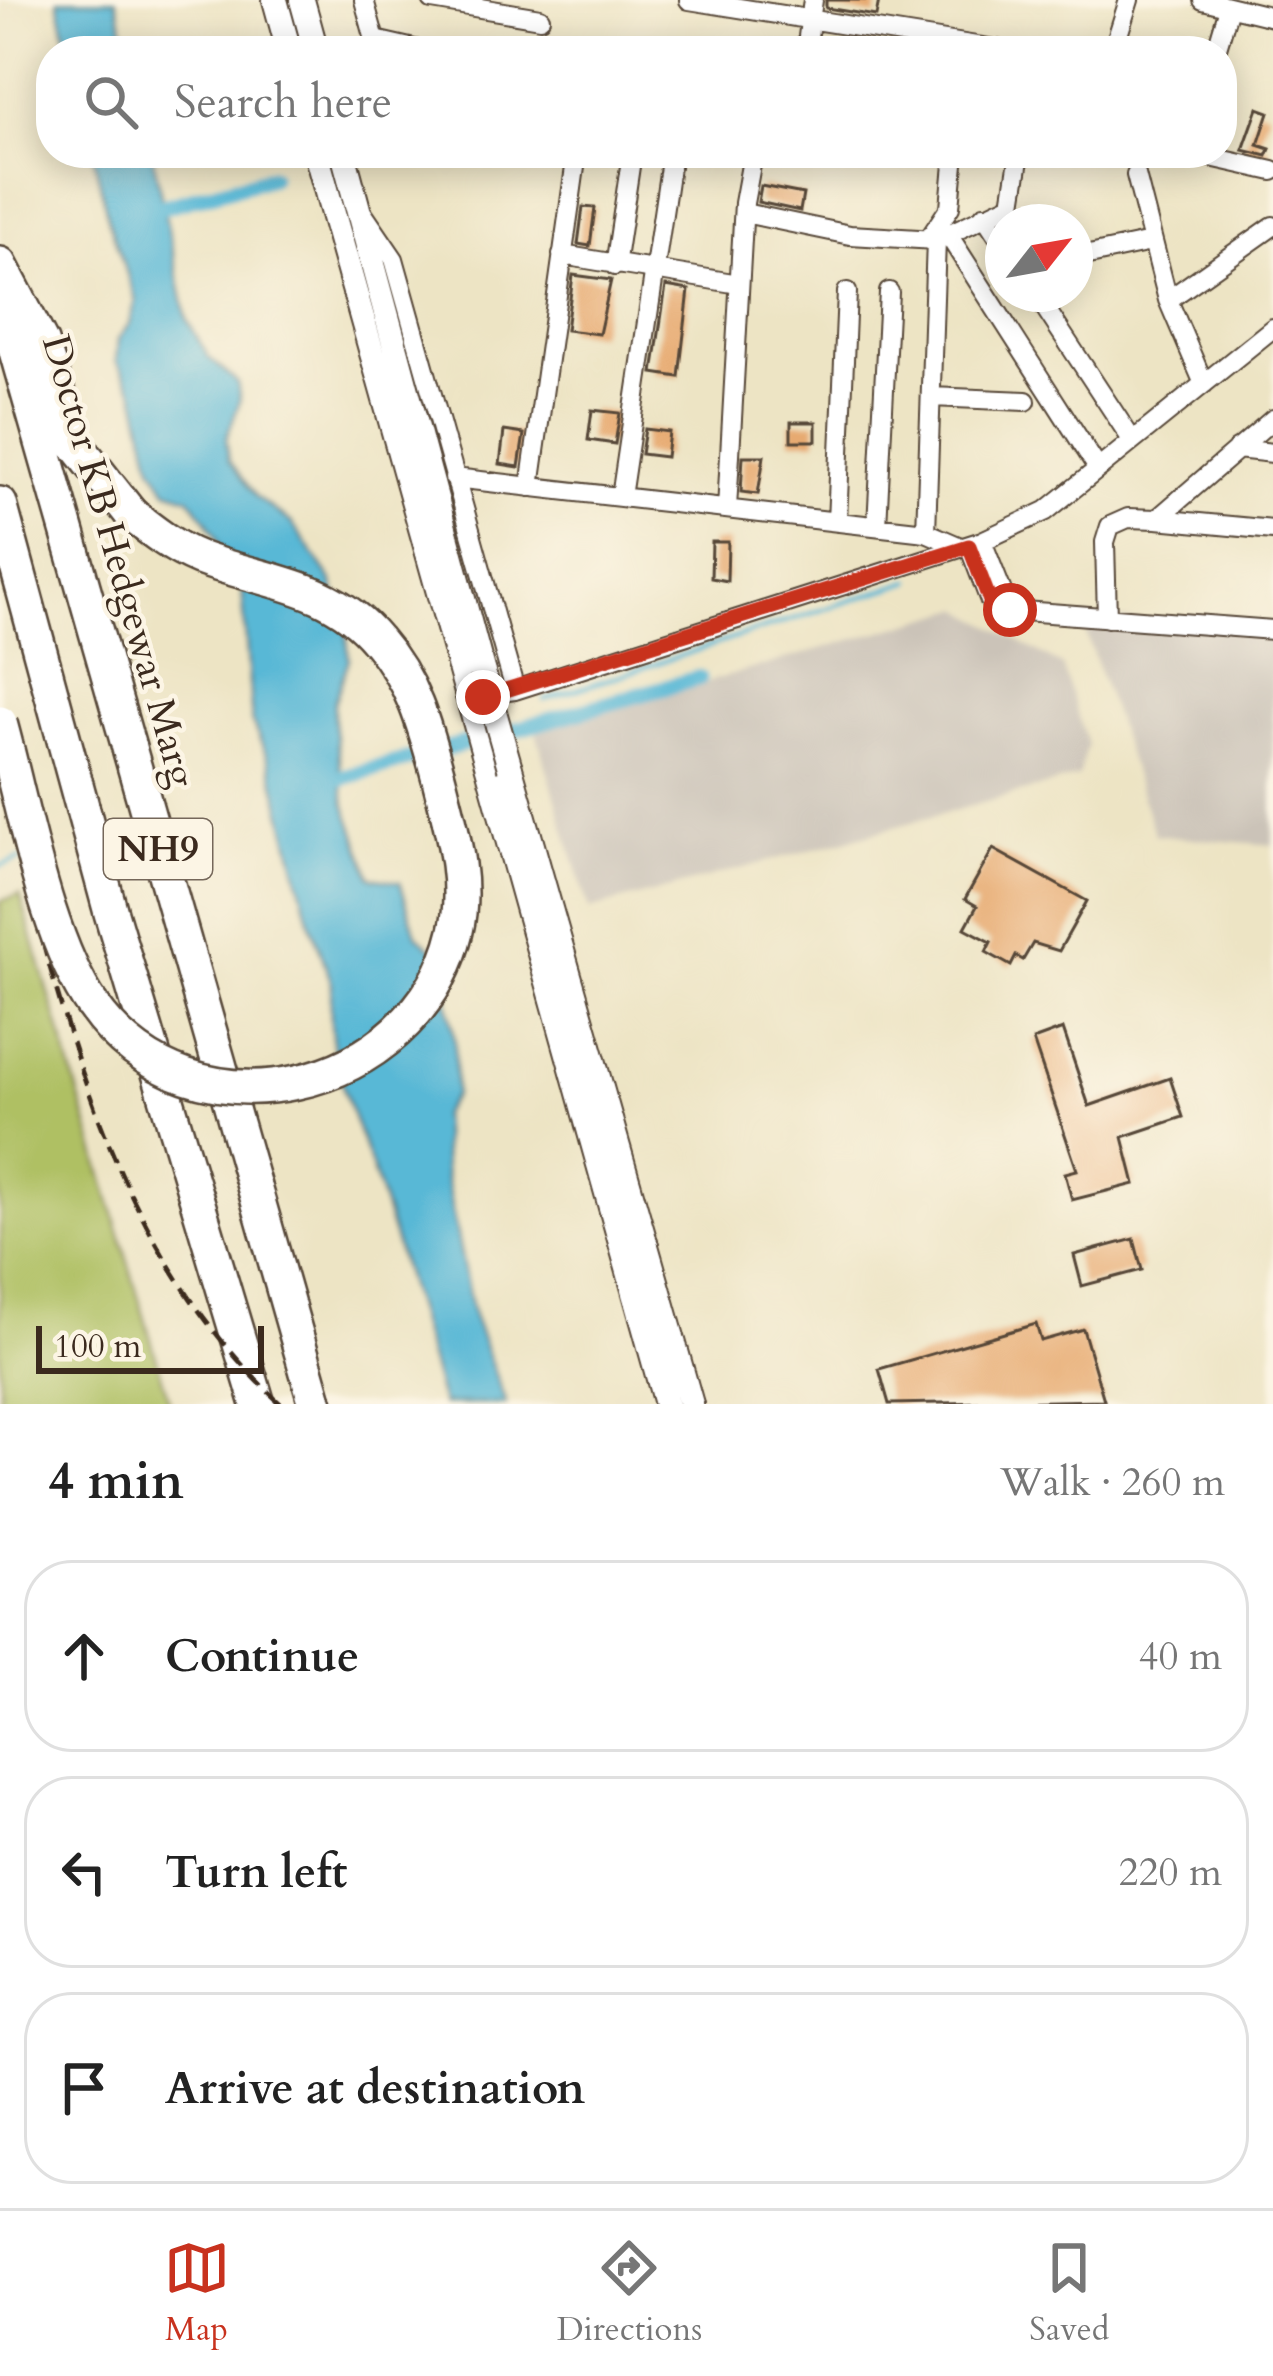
<!DOCTYPE html>
<meta charset="utf-8">
<style>
:root{--surface:#fff;--page:#f2f2f2;--text:#222;--muted:#767676;--line:#e0e0e0;--accent:#c8321e}
body{margin:0;font-family:Cardo,serif;background:var(--page);color:var(--text)}
.compass{position:absolute;left:985px;top:204px;width:108px;height:108px;border-radius:50%;background:var(--surface);box-shadow:0 6px 30px #0003;rotate:59deg}
.scale{position:absolute;left:36px;bottom:30px;width:228px;box-sizing:border-box;padding-left:12px;border:6px solid #3b2a1e;border-top:0;font-size:33px;line-height:42px;white-space:nowrap;color:#3b2a1e;-webkit-text-stroke:9px #fcf5e5;paint-order:stroke}
.stop{position:absolute;width:36px;height:36px;margin:-27px;border:9px solid #c8321e;border-radius:50%;background:#fff}
.stop.end{background:#c8321e;border-color:#fff;box-shadow:0 3px 12px #0008}
.list{margin:0;padding:0;list-style:none}
h2{display:flex;justify-content:space-between;align-items:center;height:156px;margin:0;padding:0 48px;font-size:51px}
h2 small{font-size:39px;font-weight:400;color:var(--muted)}
.list li{display:grid;grid-template-columns:78px 1fr auto;gap:36px;align-items:center;box-sizing:border-box;height:192px;margin:0 24px 24px;padding:0 24px;border:3px solid var(--line);border-radius:48px}
.list b{display:block;font-size:45px;white-space:nowrap}
.list em{font-size:39px;font-style:normal;color:var(--muted)}
.icon{flex:none;width:66px;height:66px;fill:none;stroke:currentColor;stroke-width:2;stroke-linecap:round;stroke-linejoin:round}
.map{position:relative;flex:none;width:1273px;height:1404px;overflow:hidden}
.search{position:absolute;background:var(--surface);box-shadow:0 6px 30px #0003;left:36px;right:36px;top:36px;height:132px;display:flex;align-items:center;gap:30px;box-sizing:border-box;padding:0 42px;border-radius:48px;color:var(--muted);font-size:45px}
.sheet{height:804px;background:var(--surface)}
nav{display:flex;justify-content:space-around;align-items:center;box-sizing:border-box;height:168px;border-top:3px solid var(--line);background:var(--surface);font-size:33px;color:var(--muted)}
nav a{display:grid;justify-items:center;gap:6px}
nav .on{color:var(--accent)}
.map>svg:first-child{display:block}
.industrial{fill:#cbc3b8}
.green{fill:#afc063;stroke:#757540;stroke-width:3}
.water{fill:#58b8d6;stroke:#4a717a;stroke-width:3}
.lines{fill:none;stroke-linecap:round;stroke-linejoin:round}
.stream{stroke:#58b8d6;stroke-width:4.5}
.canal{stroke:#58b8d6;stroke-width:16}
.building{fill:#e7aa71}
.street-casing{stroke:#564637;stroke-width:22}
.secondary-casing{stroke:#564637;stroke-width:28}
.highway-casing{stroke:#564637;stroke-width:38}
.street{stroke:#fff;stroke-width:18}
.secondary{stroke:#fff;stroke-width:24}
.highway{stroke:#fff;stroke-width:33}
.rail{stroke:#3b2a1e;stroke-width:4.5;stroke-dasharray:18 9;stroke-linecap:butt}
.secondary-bridge-casing{stroke:#564637;stroke-width:28;stroke-linecap:butt}
.highway-bridge-casing{stroke:#564637;stroke-width:38;stroke-linecap:butt}
.secondary-bridge{stroke:#fff;stroke-width:24}
.highway-bridge{stroke:#fff;stroke-width:33}
.route{stroke:#c8321e;stroke-width:15}
.labels{text-anchor:middle;dominant-baseline:central;stroke-width:9;stroke-linejoin:round;paint-order:stroke}
.shield{fill:#fcf5e5;stroke:#75675a;stroke-width:3}
.shield-label{font-size:36px;font-weight:bold;fill:#3b2a1e}
.street-label{font-size:39px;fill:#3b2a1e;stroke:#fcf5e5}
</style>
<div class="map">
<svg width="1273" height="1404" viewBox="0 0 1273 1404">
<rect width="100%" height="100%" fill="#fcf5e5"/>
<filter id="ink" filterUnits="userSpaceOnUse"><feTurbulence type="fractalNoise" baseFrequency=".00833" numOctaves="2"/><feDisplacementMap in="SourceGraphic" scale="24" xChannelSelector="R" yChannelSelector="G"/><feConvolveMatrix kernelMatrix="1 2 1 2 8 2 1 2 1" color-interpolation-filters="sRGB"/></filter>
<filter id="wash" filterUnits="userSpaceOnUse"><feTurbulence type="fractalNoise" baseFrequency=".004" numOctaves="4" result="noise"/><feDisplacementMap in="SourceGraphic" scale="48" xChannelSelector="R" yChannelSelector="G"/><feGaussianBlur stdDeviation="2.7" result="paint"/><feColorMatrix in="noise" values="0 0 0 0 0 0 0 0 0 0 0 0 0 0 0 0 0 1.4 0 .05"/><feComposite in="paint" operator="in"/></filter>
<g filter="url(#wash)">
<rect width="100%" height="100%" fill="#ede4c4"/>
<path class="industrial" d="M961,608L1062,666L1087,745L1078,777L589,910L536,732Z
M1080,616L1273,630V845L1155,835Z"/>
<path class="green" d="M20,895L170,1404H0V901Z"/>
<path class="water" d="M58,0H116L129,51H69Z
M93,153H152L187,319L209,358L237,382L240,401L226,439L229,460L256,497L292,523L332,581L346,626L349,659L334,703V721L345,803L371,877L400,882L416,934L434,950L446,990L455,1043V1094L441,1115L444,1170L473,1316L506,1404H442C421,1329 400,1255 376,1181C353,1110 324,1063 332,984L308,915L270,763L252,722L242,587L207,520L189,497L167,490L152,466L135,392L116,361L118,339L130,323L136,300L108,219Z"/>
<g class="lines">
<path class="stream" d="M544,700L911,581
M0,866L20,859"/>
<path class="canal" d="M138,207H161L271,177
M324,783L699,678"/>
</g>
<g id="blocks">
<path class="building" d="M826,0H879L876,16L826,8Z
M1258,108L1269,112L1258,145L1270,149L1267,156L1243,150Z
M761,186L803,194L800,211L758,202Z
M583,207L595,208L590,246L578,244Z
M573,275L611,280L599,334L566,330Z
M666,286L689,290L679,377L653,373Z
M592,410L620,413L615,444L588,440Z
M791,422H816V441H791Z
M645,429L669,432L666,457L641,454Z
M504,431L524,434L519,467L500,464Z
M743,456H764L758,494L741,492Z
M712,542H728L727,581L711,578Z
M993,849L1087,901L1059,951L1033,943L1023,960L1016,956L1011,966L986,952L991,942L965,928L977,906L965,899Z
M1063,1029L1089,1106L1170,1078L1183,1117L1123,1137L1135,1184L1072,1200L1065,1173L1077,1170L1033,1040Z
M1134,1239L1142,1270L1082,1286L1074,1255Z
M1036,1324L1041,1341L1083,1329L1104,1400L889,1404L879,1369Z"/>
</g>
</g>
<g filter="url(#ink)">
<use href="#blocks" fill-opacity="0" stroke="#564637" stroke-width="3"/>
<g class="lines">
<g class="street-casing">
<path id="street" d="M364,0L375,40L423,51
M432,0L540,18
M689,0L1008,51
M1203,0L1273,17
M593,51L594,45
M806,51L813,0
M1113,51L1129,0
M1216,51L1229,8
M1193,153L1273,171
M1136,175L1168,300L1204,384
M362,212L394,259L515,690
M744,213L850,235L936,240L1012,204L1020,153
M984,215L1003,244
M949,236L1097,467
M928,240L950,207L955,153
M562,255L739,284
M1075,258L1151,242
M615,266L632,153
M1036,294L1132,440
M1168,300L1273,226
M931,397L1026,401
M1237,449L1273,453
M454,478L926,532L963,548
M530,487L577,153
M621,497L672,153
M727,509L744,203L751,165L759,153
M1157,519L1273,530
M837,522L847,292
M877,526L889,292
M926,532L936,240
M982,541L1003,594L1001,607
M969,546L990,601L1010,610L1273,630
M1107,618L1105,542L1110,526L1128,518L1157,519L1273,419
M479,695L515,690L982,541L1046,511L1273,328"/>
</g>
<g class="secondary-casing">
<path id="secondary" d="M275,0L289,51
M302,0L316,51
M316,153L666,1404
M343,153L483,673
M510,768L691,1404"/>
</g>
<g class="highway-casing">
<path id="highway" d="M0,264L41,342L75,443L131,514
M0,295L316,1404
M0,504L111,913L258,1404"/>
</g>
<use href="#street" class="street"/>
<use href="#secondary" class="secondary"/>
<use href="#highway" class="highway"/>
<path class="rail" d="M0,782C61,1003 105,1241 281,1404"/>
<g class="secondary-bridge-casing">
<path id="secondary-bridge" d="M483,673L510,768"/>
</g>
<g class="highway-bridge-casing">
<path id="highway-bridge" d="M0,723C23,805 45,938 93,1006C191,1146 417,1094 456,931C468,880 451,828 439,779C425,727 413,681 377,640C330,583 263,582 199,558C174,548 152,531 131,514"/>
</g>
<use href="#secondary-bridge" class="secondary-bridge"/>
<use href="#highway-bridge" class="highway-bridge"/>
</g>
</g>
<g class="lines" filter="url(#ink)">
<path class="route" d="M483,697L969,546L990,601L1010,610"/>
</g>
<g class="labels">
<rect class="shield" x="104" y="819" width="108" height="60" rx="9"/>
<g class="shield-label">
<text x="158" y="849">NH9</text>
</g>
<g class="street-label">
<text transform="translate(119 561) rotate(74)">Doctor KB Hedgewar Marg</text>
</g>
</g>
</svg>
<svg class="compass" viewBox="-18 -18 36 36"><path d="M0-13l5 13h-10z" fill="#e53935"/><path d="M0 13l5-13h-10z" fill="#767676"/></svg>
<div class="scale">100 m</div>
<div class="stop" style="left:1010px;top:610px"></div>
<div class="stop end" style="left:483px;top:697px"></div>
<div class="search"><svg class="icon" aria-label="search" viewBox="0 0 24 24"><circle cx="10" cy="10" r="6"/><path d="M15 15l6 6"/></svg>Search here</div>
</div>
<section class="sheet">
<h2>4 min<small>Walk · 260 m</small></h2>
<ul class="list">
<li><svg class="icon" aria-label="ahead" viewBox="0 0 24 24"><path d="M12 20V5M6 11l6-6 6 6"/></svg><div><b>Continue</b></div><em>40 m</em></li>
<li><svg class="icon" aria-label="left" viewBox="0 0 24 24"><path d="M17 20v-9H6M10 6l-5 5 5 5"/></svg><div><b>Turn left</b></div><em>220 m</em></li>
<li><svg class="icon" aria-label="arrive" viewBox="0 0 24 24"><path d="M6 21V4h12l-3 4 3 4H6"/></svg><div><b>Arrive at destination</b></div></li>
</ul>
</section>
<nav>
<a class="on"><svg class="icon" aria-label="map" viewBox="0 0 24 24"><path d="M3 6l6-2 6 2 6-2v14l-6 2-6-2-6 2zM9 4v14M15 6v14"/></svg>Map</a>
<a><svg class="icon" aria-label="directions" viewBox="0 0 24 24"><path d="M12 3l9 9-9 9-9-9zM9 14v-3h6M13 9l2 2-2 2"/></svg>Directions</a>
<a><svg class="icon" aria-label="saved" viewBox="0 0 24 24"><path d="M7 4h10v16l-5-4-5 4z"/></svg>Saved</a>
</nav>
